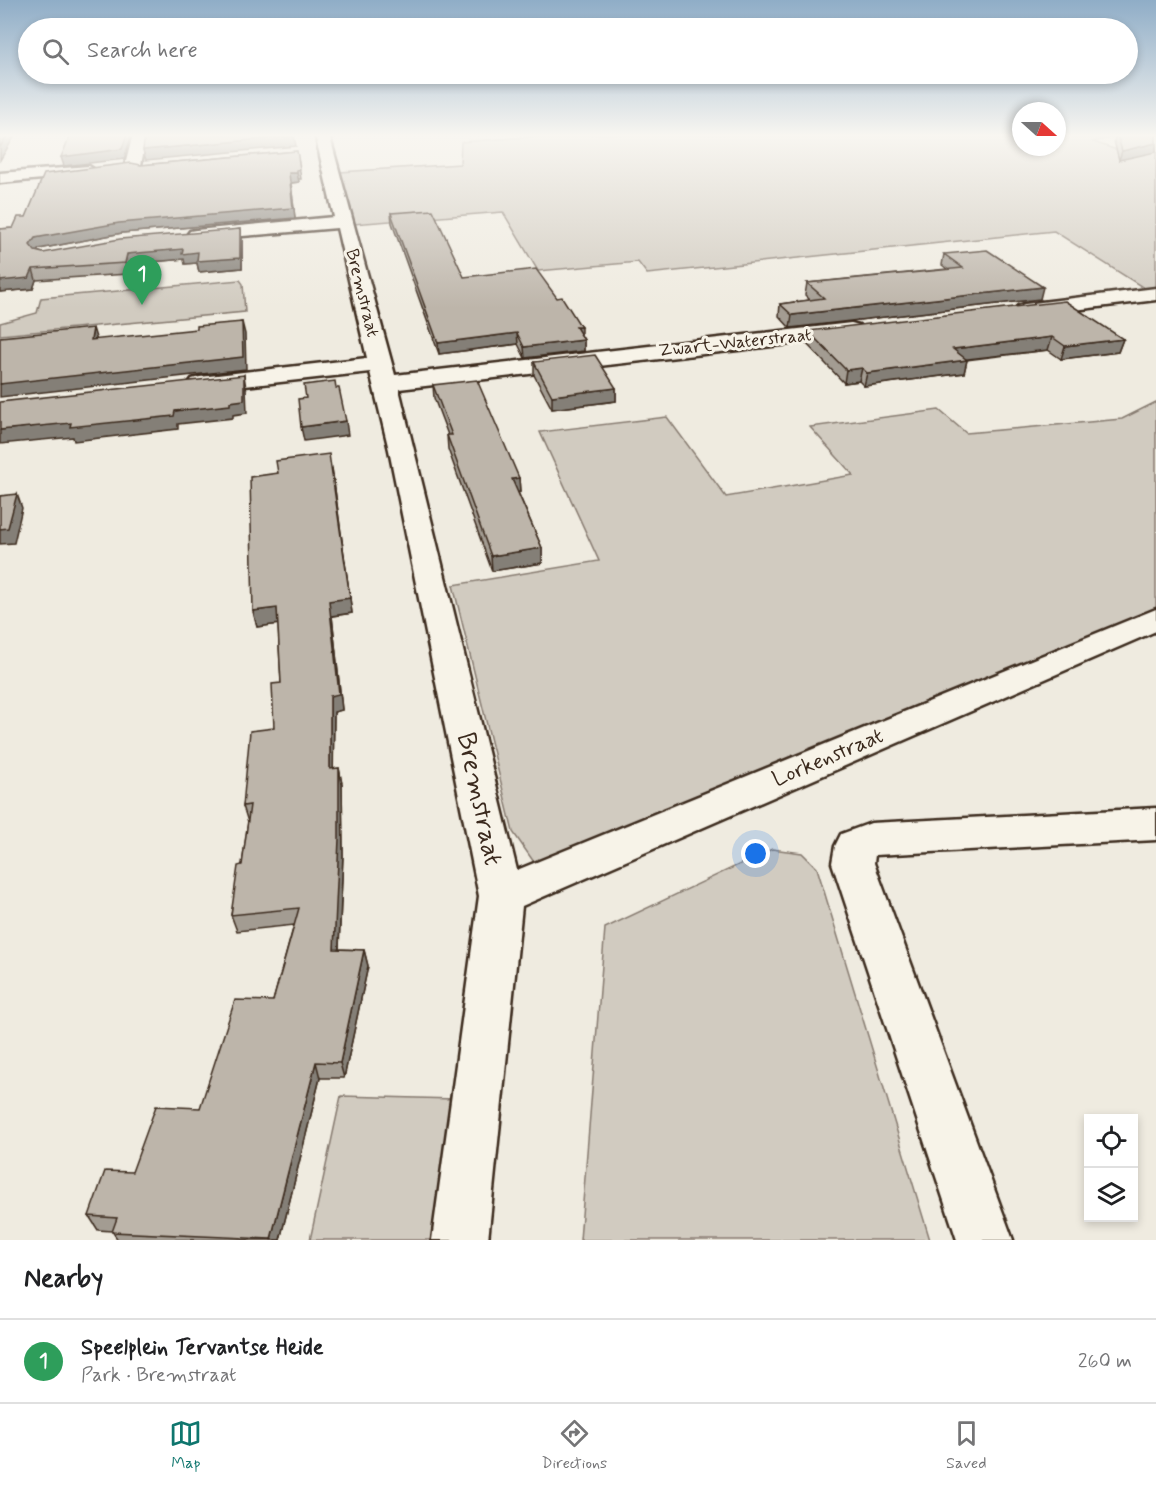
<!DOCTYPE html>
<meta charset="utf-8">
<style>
:root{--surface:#fff;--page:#f2f2f2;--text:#202124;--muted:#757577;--line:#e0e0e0;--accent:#0f766e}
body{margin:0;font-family:Mynerve,sans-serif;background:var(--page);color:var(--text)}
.controls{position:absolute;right:18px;bottom:18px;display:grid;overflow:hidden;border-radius:0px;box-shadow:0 3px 9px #0003}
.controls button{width:54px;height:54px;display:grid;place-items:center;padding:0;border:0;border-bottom:2px solid var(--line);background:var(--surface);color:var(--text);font:30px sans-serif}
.compass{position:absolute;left:1012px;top:102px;width:54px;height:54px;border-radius:50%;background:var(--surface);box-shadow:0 3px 9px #0003;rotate:111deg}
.you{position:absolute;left:756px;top:854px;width:21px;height:21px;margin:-15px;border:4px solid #fff;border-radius:50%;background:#1a73e8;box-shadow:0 0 0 9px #1a73e833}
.badge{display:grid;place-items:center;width:39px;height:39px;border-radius:50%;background:var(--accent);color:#fff;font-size:20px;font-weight:700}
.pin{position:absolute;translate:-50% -50px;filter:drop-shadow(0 2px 3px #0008)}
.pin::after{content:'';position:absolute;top:32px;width:21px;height:18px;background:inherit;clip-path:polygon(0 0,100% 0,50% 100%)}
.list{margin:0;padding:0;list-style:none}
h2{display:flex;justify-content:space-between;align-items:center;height:78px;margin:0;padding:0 24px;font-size:26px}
h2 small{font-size:20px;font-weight:400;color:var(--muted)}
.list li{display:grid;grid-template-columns:39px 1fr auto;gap:18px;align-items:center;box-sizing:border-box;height:84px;padding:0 24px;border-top:2px solid var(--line)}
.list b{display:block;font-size:22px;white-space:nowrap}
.list p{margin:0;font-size:20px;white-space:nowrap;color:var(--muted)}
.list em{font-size:20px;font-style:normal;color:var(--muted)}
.icon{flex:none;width:33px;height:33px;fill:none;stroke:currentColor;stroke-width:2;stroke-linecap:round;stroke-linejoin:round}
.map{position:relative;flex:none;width:1156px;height:1240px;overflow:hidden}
.search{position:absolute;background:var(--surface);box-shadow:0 3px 9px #0003;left:18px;right:18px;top:18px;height:66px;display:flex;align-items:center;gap:15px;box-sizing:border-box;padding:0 21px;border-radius:33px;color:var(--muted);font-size:22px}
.sheet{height:162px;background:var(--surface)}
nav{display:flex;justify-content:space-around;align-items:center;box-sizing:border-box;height:84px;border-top:2px solid var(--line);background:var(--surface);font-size:16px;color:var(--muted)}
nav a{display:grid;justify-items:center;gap:3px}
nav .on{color:var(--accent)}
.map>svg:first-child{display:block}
.green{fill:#d1cbc0;stroke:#867a6f;stroke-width:1.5}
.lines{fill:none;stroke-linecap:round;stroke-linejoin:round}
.minor-casing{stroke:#3b2a1e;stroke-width:5}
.minor{fill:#f7f3e8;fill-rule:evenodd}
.wall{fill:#a39c92;stroke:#3b2a1e;stroke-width:1.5}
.shaded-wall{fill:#847f77;stroke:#3b2a1e;stroke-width:1.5}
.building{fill:#bdb5aa;stroke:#3b2a1e;stroke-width:1.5}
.labels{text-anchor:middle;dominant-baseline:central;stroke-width:6;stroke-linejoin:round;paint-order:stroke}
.far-street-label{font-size:18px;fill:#3b2a1e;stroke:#f7f3e8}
.street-label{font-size:22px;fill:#3b2a1e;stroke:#f7f3e8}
.near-street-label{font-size:27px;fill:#3b2a1e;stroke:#f7f3e8}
</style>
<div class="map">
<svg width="1156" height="1240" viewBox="0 0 1156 1240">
<rect width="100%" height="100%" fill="#efebe0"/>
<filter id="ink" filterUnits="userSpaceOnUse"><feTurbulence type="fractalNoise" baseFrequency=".0167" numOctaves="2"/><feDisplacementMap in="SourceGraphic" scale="12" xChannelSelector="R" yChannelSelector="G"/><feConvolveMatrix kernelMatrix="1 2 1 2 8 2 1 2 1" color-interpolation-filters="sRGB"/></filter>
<g filter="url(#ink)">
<path class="green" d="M566,134H1021V147H1057V134H1106L1115,137L1093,142L1114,149L1146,143L1156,146V289L1147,290L1054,231L647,274L638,262L538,271L503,212L353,224L340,172L460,164L461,142Z
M240,280L243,284L245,312L0,335V323L37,313L41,298Z
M1156,402V612L536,865L513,832L453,585L599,561L540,432L667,417L726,497L853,475L810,427L939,410L966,433L1122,419Z
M772,849L802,853L817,868L930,1240H580L605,928Z
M341,1096L455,1099L435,1240H310Z"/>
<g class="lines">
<g class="minor-casing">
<path id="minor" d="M133,134H147L141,165L133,170L125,165Z
M315,134H329L395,375L851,323L859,325L862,330L859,335L851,337L399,389L517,870L1156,609V631L522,906L488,1240H432L479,896L389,450L370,372L200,391L192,389L188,384L192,379L200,377L367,358L337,228L196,240L190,239L187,235L190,231L196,230L334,217Z
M89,166L97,171L95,174L0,183V173Z
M1156,288V300L1025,316L1018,314L1014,310L1018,306L1025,304Z
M1156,808V840L875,855L874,863L1013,1240H957L832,863L835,846L841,834L871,823Z"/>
</g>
<use href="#minor" class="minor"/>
</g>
<path class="wall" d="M1116,134H1156L1119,160L1114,141Z
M297,151L301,179H298L299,182L291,183L295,218L122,233L39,249L37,251L43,253L242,239V268L199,272L197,263L185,264L184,259L130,264L128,274L36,280L33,289L0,292V229L13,228L26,217L141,165Z
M391,213L464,277L581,335L584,340V351L525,358L518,344L439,354L392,223Z
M944,254L1040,299L790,328L779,316L780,304L810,300L805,295L807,283L947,269L942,265Z
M808,331L1123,339L1118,352L1061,359L1048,350L966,360H967L964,373L864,386L859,381L844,383L806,343Z
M534,362L616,388V401L552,409L534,375Z
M433,385L519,478L520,492H518L542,548V563L492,571L448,449L447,435H448L434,398Z
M332,468L352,613L332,616L342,710L334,712L333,769L339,768L342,784L343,855L339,949L364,950L368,966L344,1078H320L280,1240H118L112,1231L98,1230L89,1216L132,1172L200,1108L273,1001L294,925L237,931L231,915L242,865L248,822L243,806L274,728L281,683L278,624L257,627L253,611Z"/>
<path class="shaded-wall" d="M8,134H16L0,160V147Z
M127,134H132L124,159L64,166L61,157Z
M294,136L296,146L146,160L143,150Z
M1156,143V152L1119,160L1122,151Z
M289,173H297L299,182L291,183L295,218L122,233L39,249L34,255L30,245L35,238Z
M240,229L242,239V268L199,272L197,263L185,264L184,259L130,264L128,274L125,263L127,254Z
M33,269L36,280L33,289L0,292V281Z
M1043,287L1040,299L790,328L792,315Z
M242,322L245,334L246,369L0,397V384Z
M576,327H581V338Z
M93,328L97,341L91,340Z
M517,333L518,344L439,354L438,343Z
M1052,337L1048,350L950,361L953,349Z
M1123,339L1118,352L1061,359L1065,346Z
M584,340V351L525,358L524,347Z
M967,360L964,373L864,386L867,373Z
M862,368L859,381L844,383L846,370Z
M244,375L246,388L247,413L233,415V418L178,424V429L74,441L73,437L0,444V430L175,411L230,402Z
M616,388V401L552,409V396Z
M346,421L348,435L304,441L301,427Z
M332,468L352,613L332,616L342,710L334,712L333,785L330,769V696L329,601Z
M519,478L520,492L513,493L512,479Z
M17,494L22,508L14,543L0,544V529Z
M542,548V563L492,571L491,556Z
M277,608L280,624L257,627L253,611Z
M339,768L342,784L343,855L338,965L334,949Z
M364,950L368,966L344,1078L340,1063Z
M316,1062L320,1078L280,1240H271V1239Z"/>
<path class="building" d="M0,134H8L0,147Z
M71,134H127L122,149L61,157Z
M145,134H294V136L143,150Z
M1117,134H1156V143L1122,151Z
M297,151L300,169L297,170V173H289L293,208L119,223L35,238L30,245L35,251L43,253L120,239L240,229V258L197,261L198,252L182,254L183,249L127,254L125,263L33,269L29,278L0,281V229L13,228L18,217H26L44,174L131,163L141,165Z
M433,210L464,277L536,269L557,298L562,297L581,327H576L584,340L524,347L517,333L438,343L391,213Z
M987,250L1043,287L792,315L780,304L824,298L807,283L963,268L944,254Z
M1065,301L1123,339L1065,346L1052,337L953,349L967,360L867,373L862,368L846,370L808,331Z
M242,322L243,357L0,384V337L93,328L91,340L197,329V326Z
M595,355L616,388L552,396L534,362Z
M244,375V400L230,402V405L175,411L174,416L70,427L71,423L0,430V402Z
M477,380L519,478L512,479L542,548L491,556L447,435H452L433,385Z
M335,381L336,388H339L346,421L301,427L298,399L306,398L304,385Z
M329,454L350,598L329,601L339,694L330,696V769L339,768V839L334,949L364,950L340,1063L316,1062L271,1239L112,1232L117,1218L89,1216L105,1171L132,1172L156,1106L200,1108L235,1000L273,1001L299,908L231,915L238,866L242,865L250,805L243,806L250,731L274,728L272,684L281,683L277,608L253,611L250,477L278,473L276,461Z
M17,494L8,528L0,529V496Z"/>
</g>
<linearGradient id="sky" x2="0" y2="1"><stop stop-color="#8fadc7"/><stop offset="0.44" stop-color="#f8f6f1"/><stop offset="1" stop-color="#f8f6f1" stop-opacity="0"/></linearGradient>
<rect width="1156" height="308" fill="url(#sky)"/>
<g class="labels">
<g class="far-street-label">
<text transform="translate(362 293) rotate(76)">Bremstraat</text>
<text transform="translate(735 343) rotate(-6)">Zwart-Waterstraat</text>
</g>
<g class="street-label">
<text transform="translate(828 758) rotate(-23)">Lorkenstraat</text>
</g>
<g class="near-street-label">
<text transform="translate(479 799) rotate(78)">Bremstraat</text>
</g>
</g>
</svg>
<div class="controls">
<button><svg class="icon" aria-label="locate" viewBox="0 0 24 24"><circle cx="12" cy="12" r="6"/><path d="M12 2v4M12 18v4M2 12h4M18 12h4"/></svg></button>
<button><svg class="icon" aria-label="layers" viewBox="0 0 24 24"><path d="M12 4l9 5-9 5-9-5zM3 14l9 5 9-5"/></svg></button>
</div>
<svg class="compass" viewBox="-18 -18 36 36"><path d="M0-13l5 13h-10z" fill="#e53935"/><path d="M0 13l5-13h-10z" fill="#757577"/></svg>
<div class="you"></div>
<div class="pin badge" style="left:142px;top:305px;background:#2e9e5b">1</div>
<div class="search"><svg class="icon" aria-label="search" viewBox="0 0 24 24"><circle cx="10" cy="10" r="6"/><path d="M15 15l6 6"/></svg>Search here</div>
</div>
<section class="sheet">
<h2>Nearby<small></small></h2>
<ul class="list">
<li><span class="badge" style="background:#2e9e5b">1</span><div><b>Speelplein Tervantse Heide</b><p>Park · Bremstraat</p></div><em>260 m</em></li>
</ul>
</section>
<nav>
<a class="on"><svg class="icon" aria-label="map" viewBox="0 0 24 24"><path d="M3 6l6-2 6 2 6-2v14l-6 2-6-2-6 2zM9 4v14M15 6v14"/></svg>Map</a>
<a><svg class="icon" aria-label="directions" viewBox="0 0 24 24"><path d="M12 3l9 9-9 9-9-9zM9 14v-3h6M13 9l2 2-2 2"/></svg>Directions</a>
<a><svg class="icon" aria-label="saved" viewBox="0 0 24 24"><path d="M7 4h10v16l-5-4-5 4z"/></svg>Saved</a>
</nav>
